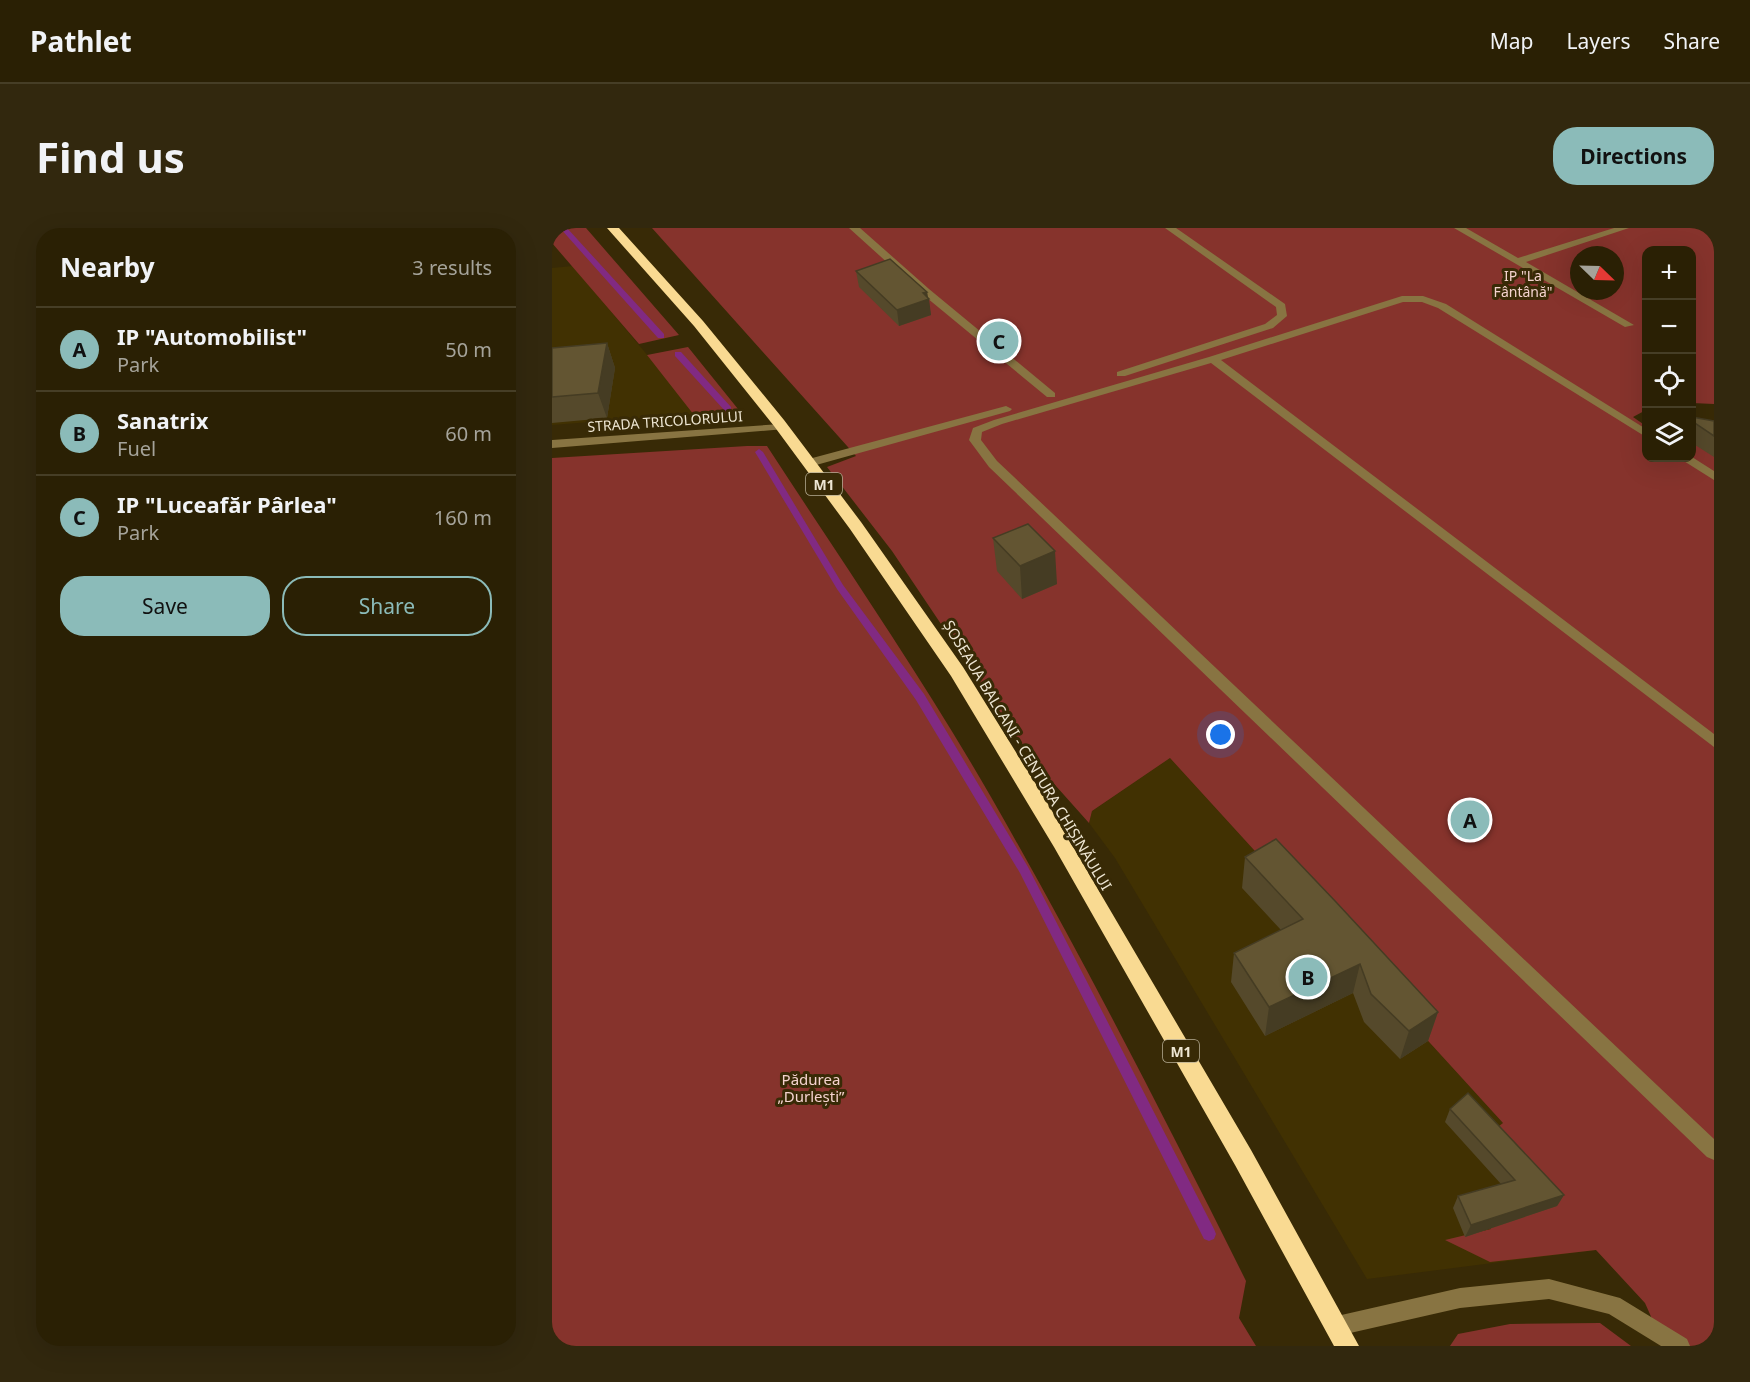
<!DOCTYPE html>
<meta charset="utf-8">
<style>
:root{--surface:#2a2004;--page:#32280e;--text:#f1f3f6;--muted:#a5a39a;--line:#463e26;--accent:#8bbbb9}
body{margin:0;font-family:"Noto Sans",sans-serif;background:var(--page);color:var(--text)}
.controls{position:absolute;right:18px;top:18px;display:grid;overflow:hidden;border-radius:12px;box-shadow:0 6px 24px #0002}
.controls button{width:54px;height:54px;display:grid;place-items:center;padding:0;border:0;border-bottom:2px solid var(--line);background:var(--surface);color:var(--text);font:30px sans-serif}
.compass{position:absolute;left:1018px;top:18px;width:54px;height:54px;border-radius:50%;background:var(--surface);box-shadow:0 6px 24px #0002;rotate:113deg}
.you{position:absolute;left:669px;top:507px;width:21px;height:21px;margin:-15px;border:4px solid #fff;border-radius:50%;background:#1a73e8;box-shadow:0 0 0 9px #1a73e833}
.badge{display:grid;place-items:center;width:39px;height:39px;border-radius:50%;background:var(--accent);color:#111;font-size:20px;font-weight:700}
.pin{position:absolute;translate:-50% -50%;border:3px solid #fff;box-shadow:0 2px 6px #0006}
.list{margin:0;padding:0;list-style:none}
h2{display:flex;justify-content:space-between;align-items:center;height:78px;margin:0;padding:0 24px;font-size:26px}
h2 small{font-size:20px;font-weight:400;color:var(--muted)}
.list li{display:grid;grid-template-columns:39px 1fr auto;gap:18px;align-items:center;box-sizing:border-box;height:84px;padding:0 24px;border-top:2px solid var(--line)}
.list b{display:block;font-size:22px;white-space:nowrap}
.list p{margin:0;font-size:20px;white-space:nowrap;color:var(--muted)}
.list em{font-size:20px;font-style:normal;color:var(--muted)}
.actions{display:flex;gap:12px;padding:18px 24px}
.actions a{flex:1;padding:14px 0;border:2px solid var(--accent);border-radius:24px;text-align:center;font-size:21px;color:var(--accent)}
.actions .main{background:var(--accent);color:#111}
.icon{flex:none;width:33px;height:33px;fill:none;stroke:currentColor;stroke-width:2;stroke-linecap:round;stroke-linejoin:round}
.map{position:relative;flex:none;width:1162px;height:1118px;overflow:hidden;border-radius:24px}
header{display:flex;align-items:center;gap:36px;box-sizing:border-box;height:84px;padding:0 30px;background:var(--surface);border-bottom:2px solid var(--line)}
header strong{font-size:28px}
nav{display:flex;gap:33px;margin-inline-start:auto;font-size:21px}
.intro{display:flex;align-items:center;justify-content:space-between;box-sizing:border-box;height:144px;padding:0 36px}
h1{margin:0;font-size:42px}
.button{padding:15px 27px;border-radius:24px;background:var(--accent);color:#111;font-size:21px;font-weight:700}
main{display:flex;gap:36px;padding:0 36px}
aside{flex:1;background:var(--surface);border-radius:24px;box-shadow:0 6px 24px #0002}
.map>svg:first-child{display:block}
.built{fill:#413102}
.green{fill:#86332c;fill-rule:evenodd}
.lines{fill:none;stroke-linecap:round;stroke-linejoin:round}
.stream{fill:#812a82;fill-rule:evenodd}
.minor{fill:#887442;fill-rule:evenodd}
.highway{fill:#f9da92;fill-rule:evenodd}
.wall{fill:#55492b}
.shaded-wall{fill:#453c23}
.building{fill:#635532;stroke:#453c23;stroke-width:1.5}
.labels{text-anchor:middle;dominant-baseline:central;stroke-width:6;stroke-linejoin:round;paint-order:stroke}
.far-park-label{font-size:14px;fill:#f5d3cf;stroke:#382a06}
.far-street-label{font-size:14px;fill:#eee6d3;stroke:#382a06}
.shield{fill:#382a06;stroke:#b7ae96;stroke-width:1.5}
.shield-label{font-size:14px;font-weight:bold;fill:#eee6d3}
.street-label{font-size:15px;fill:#eee6d3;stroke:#382a06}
.park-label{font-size:15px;fill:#f5d3cf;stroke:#382a06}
</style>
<header>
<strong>Pathlet</strong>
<nav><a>Map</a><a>Layers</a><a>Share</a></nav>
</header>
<div class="intro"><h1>Find us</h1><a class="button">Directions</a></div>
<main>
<aside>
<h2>Nearby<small>3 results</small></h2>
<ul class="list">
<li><span class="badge">A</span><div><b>IP &quot;Automobilist&quot;</b><p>Park</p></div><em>50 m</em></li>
<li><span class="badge">B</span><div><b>Sanatrix</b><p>Fuel</p></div><em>60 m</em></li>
<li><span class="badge">C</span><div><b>IP &quot;Luceafăr Pârlea&quot;</b><p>Park</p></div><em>160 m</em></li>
</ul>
<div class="actions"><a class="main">Save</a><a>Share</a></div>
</aside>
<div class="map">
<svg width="1162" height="1118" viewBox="0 0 1162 1118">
<rect width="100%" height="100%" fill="#382a06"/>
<path class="built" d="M21,38L102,135L143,186L0,197V40Z
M618,530L952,896L938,906L1044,1022L815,1051L563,630L537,595L540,583Z"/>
<path class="green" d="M0,0H34L127,107L87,116L0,15Z
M100,0H1162V176L1140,175V22H1094V182L1081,189L1094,198V230H1140V205L1162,198V1118H1112L1093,1075L1044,1022L938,1034L893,1012L939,1001L925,973L970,989L937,906L951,895L618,530L540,583L537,595L479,530L340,323L275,239L304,228ZM1027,27H1063V63H1027Z
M136,119L186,181C179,196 165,195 149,196L95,127Z
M195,218H215C291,335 370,449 439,569C530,728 613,890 694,1053L687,1090L704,1118H0V230Z
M1048,1095L1079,1118H898L906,1106L958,1096Z"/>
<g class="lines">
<path class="stream" d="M8,0H15L112,106V110H106Z
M123,124H129L179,179V183H173L123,128Z
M207,221L211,224L291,357L372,466L476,639L662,1001L664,1006L662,1011L657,1013L652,1011L468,645L364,472L285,361L203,224Z"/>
<path class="minor" d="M297,0H308L377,61L503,165V169H495L369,65Z
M613,0H624L733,76L735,88L721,100L573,148H565V144L713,96L725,87L724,79Z
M902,0H914L966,30L1062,0H1077L974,34L1082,97L1073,99Z
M850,68H871L894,76L1094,201V209L886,80L870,74H851L669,132L1162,506V519L659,135L450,196L430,204L429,212L445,233L1162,911V932L1155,929L437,239L417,212L421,200L442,192L657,129Z
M454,178L460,181L458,183L257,239L251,235L253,232Z
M229,196L235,199L233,201L0,220V212Z
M1140,229L1162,243V252L1127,230Z
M997,1051L1068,1070L1135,1111L1138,1118H1109L1057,1086L997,1071L908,1080L785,1108L778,1105L775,1098L778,1091L785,1088L908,1060Z"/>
<path class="highway" d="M55,0H67L151,93L232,192L309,294L411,439L490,566L699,922L807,1118H782L683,937L502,619L399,448L298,301L222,198L142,98Z"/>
</g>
<path class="wall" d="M304,43L375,64L379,87L347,98L307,59Z
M55,115L63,140L55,190L0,195V120Z
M1140,189L1162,193V229L1140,215Z
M441,310L505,356L470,371L445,343Z
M693,629L886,784L876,813L848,831L812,794L801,765L713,808L679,754L682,725L729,702L690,660Z
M898,881L1012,967L1005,978L913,1009L901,980L906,968L949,956L893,894Z"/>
<path class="shaded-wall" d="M375,64L376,71H377L379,87L347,98L345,82L371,65Z
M55,115L63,140L55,190L46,165Z
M503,323L505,356L470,371L468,338Z
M808,736L801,765L713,808L717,779Z
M886,784L876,813L848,831L857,803Z
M1012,967L1005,978L913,1009L919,997Z"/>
<path class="building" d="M338,31L375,64L371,65L377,71L345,82L304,43Z
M55,115L46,165L0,169V120Z
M1140,189L1162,193V208L1140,193Z
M476,296L503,323L468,338L441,310Z
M724,611L784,674L886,784L857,803L819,766L808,736L717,779L682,725L751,691L693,629Z
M916,865L1012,967L919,997L906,968L963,952L898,881Z"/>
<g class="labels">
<g class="far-park-label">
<text x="971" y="47">IP "La<tspan x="971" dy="16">Fântână"</tspan></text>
</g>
<g class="far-street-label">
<text transform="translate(113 193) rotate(-4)">STRADA TRICOLORULUI</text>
</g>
<g class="shield">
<rect x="254" y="245" width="36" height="22" rx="4.5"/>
<rect x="611" y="812" width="36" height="22" rx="4.5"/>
</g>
<g class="shield-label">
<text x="272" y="256">M1</text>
<text x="629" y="823">M1</text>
</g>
<g class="street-label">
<text transform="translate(476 527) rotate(59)">ȘOSEAUA BALCANI - CENTURA CHIȘINĂULUI</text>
</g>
<g class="park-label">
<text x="259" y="851">Pădurea<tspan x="259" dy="17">„Durlești”</tspan></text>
</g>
</g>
</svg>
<div class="controls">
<button>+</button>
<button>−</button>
<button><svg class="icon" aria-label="locate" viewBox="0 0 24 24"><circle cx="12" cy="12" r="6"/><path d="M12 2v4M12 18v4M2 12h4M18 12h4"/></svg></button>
<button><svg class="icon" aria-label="layers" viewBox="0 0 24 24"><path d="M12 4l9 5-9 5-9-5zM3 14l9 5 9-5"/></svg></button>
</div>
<svg class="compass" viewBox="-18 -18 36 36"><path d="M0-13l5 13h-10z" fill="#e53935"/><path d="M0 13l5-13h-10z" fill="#a5a39a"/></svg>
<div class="you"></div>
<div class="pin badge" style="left:918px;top:592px">A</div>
<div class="pin badge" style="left:756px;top:749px">B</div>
<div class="pin badge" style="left:447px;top:113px">C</div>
</div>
</main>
